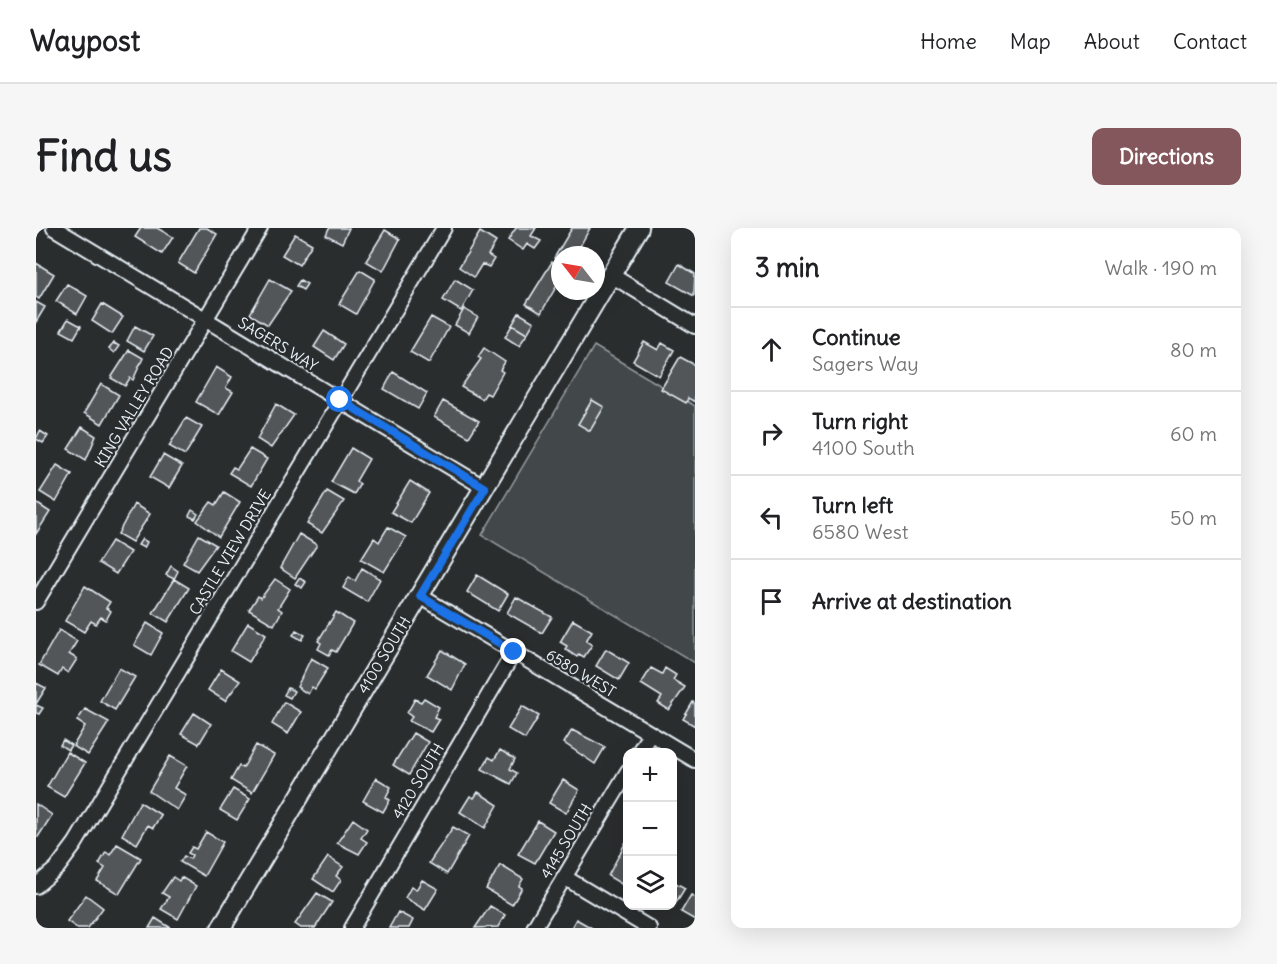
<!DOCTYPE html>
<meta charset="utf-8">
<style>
:root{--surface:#fff;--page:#f6f6f6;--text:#202124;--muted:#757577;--line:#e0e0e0;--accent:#84575d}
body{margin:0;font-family:Delius,sans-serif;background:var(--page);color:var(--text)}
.controls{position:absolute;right:18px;bottom:18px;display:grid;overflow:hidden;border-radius:12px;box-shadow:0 6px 24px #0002}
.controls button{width:54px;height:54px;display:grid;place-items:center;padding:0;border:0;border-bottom:2px solid var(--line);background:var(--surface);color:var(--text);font:30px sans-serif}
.compass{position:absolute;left:515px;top:18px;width:54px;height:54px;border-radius:50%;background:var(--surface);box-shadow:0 6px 24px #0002;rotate:301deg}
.stop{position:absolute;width:18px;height:18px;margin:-14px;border:4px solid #1a73e8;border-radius:50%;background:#fff}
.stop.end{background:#1a73e8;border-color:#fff;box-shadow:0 2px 6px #0008}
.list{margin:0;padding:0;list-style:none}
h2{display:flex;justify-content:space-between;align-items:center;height:78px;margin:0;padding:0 24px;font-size:26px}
h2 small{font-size:20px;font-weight:400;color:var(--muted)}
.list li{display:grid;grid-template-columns:39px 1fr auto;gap:18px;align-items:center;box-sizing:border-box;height:84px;padding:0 24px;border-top:2px solid var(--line)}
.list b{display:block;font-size:22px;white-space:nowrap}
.list p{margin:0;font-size:20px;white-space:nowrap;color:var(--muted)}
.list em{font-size:20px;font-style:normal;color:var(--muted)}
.icon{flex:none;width:33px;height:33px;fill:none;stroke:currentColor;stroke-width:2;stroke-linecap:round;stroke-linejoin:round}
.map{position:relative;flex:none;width:659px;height:700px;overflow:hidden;border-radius:12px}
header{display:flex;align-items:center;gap:36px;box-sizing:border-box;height:84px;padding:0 30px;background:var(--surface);border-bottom:2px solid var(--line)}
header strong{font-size:28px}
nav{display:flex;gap:33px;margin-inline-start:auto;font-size:21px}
.intro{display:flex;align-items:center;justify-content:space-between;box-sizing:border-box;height:144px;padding:0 36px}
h1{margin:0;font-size:42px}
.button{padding:15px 27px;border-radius:12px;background:var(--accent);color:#fff;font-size:21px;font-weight:700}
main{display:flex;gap:36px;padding:0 36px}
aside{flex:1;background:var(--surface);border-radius:12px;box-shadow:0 6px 24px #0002}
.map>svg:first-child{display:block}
.green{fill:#424648;stroke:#959ca0;stroke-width:1.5}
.building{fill:#535759;stroke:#e8f1f8;stroke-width:1.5}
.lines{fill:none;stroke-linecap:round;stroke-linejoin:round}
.minor-casing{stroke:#e8f1f8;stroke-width:18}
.major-casing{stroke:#e8f1f8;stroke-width:22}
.minor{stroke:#2a2d2e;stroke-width:14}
.major{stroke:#2a2d2e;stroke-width:18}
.route{stroke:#1a73e8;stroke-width:8}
.labels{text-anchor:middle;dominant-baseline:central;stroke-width:4.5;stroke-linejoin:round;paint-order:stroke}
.street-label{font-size:15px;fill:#e8f1f8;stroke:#2a2d2e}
</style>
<header>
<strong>Waypost</strong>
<nav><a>Home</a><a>Map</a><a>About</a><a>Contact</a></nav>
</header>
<div class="intro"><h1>Find us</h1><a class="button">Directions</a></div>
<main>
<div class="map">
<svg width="659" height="700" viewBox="0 0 659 700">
<rect width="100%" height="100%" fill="#2a2d2e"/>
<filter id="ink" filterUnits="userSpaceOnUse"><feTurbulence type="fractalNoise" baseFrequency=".0167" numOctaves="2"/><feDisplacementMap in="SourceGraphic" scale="12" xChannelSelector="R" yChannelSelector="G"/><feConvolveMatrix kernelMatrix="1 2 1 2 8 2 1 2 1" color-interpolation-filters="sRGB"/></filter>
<g filter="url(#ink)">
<path class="green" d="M558,118L659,178V435L446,307Z"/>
<path class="building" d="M105,0H121L137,9L126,26L99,9Z
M163,0H171L181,6L158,45L142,35Z
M293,0H313L306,15L290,7Z
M480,0H500L495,8L505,13L499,21L491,16L487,22L472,12Z
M536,0H554L539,27H524V34L518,30Z
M349,2L364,11L347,43L330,33Z
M444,4L460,14L452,27L458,31L453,39L446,36L438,49L423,39Z
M259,6L276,16L263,37L246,27Z
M516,34L524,38V52L505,85L490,76Z
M0,35L18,46L3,71L0,69Z
M643,36L659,46L658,68L633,54Z
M324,42L339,51L320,86L303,76Z
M234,51L255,63L232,97L214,86Z
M419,51L437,62L425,83L407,72Z
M264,52L271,56L267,62L260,58Z
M31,56L51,68L41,86L20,73Z
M0,74L9,79L0,94Z
M66,76L87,89L76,106L56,93Z
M428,81L442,89L433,105L419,97Z
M483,85L498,94L491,106L476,97Z
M395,89L413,99L393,135L374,124Z
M32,91L45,98L38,110L25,103Z
M476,97L491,106L483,118L469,109Z
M99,98L117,108L108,123L91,113Z
M288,103L308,116L298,132L278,119Z
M608,114L622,122L626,115L638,122L623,148L597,133Z
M78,115L83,118L78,125L73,121Z
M448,120L469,134L464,142L467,144L454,167L450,165L446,171L425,159L445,131L442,129Z
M93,122L107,130L97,152L94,150L89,158L75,150Z
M644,129L659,137V174L652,170L650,175L625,161Z
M180,139L196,149L190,160L197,164L183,187L160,174Z
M357,144L391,165L382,181L348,161Z
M65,156L83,167L66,196L48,185Z
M556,172L568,179L554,203L542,196Z
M407,173L443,193L433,209L398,189Z
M240,176L258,187L235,220L221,211Z
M150,190L166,199L149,227L133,218Z
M46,199L60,208L50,232L32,221Z
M4,203L12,208L7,215L0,211Z
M315,220L333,231L320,253L324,256L318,266L295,254Z
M214,221L231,231L215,258L193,245L197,239L201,241Z
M127,227L146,238L133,260L114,249Z
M21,237L36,246L20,274L4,264Z
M374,253L393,265L375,295L355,284Z
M291,263L308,273L286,305L271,296Z
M188,264L204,274L183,309L161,293L175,274L180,277Z
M0,275L14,284L0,306Z
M98,276L114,286L96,314L82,306Z
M156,282L162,286L159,291L153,288Z
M352,299L370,309L348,344L325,331L338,310L343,314Z
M263,306L281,317L259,350L244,340Z
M163,307L180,317L161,343L147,335Z
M106,311L111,314L108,320L102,317Z
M76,313L94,324L80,346L62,335Z
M135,338L142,343L138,351L130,347Z
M326,340L344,351L331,374L307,360L313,349L319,353Z
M441,347L472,366L462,383L431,364Z
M263,350L270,354L266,360L259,356Z
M138,351L153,360L132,394L117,385Z
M239,351L254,361L242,380L246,383L238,397L213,382L222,368L225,370Z
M49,358L74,374L70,380L75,383L70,392L65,389L60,396L55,393L48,404L29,393Z
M480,369L516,389L506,405L471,385Z
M300,384L317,395L300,424L296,422L293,427L282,421L285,415L282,413Z
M537,392L556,403L550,413L556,417L548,429L543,426L541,429L529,421L531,418L524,414Z
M111,395L127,405L115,427L98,417Z
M212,395L230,406L213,434L195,423Z
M23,402L41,413L33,426L41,431L32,445L26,441L22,448L3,437Z
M260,402L269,407L266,412L257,407Z
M570,421L593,435L583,452L560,438Z
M406,422L429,436L416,462L391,447Z
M275,430L292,440L279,461L276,459L272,466L261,459Z
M83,440L99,449L79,482L64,473Z
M615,440L626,446L629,440L640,447L637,452L649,459L633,482L622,475L626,469L605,456Z
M185,441L204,453L189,473L172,462Z
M0,455L10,460L0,476Z
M252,460L258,463L254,470L248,467Z
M388,470L403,479L398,489L403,491L395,504L373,493L376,489L371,485L379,471L385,474Z
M248,474L265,484L252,506L236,496Z
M657,474L659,476V498L647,491Z
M0,477L7,480L3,486L0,485Z
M486,478L503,488L489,511L472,501Z
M49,481L73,494L52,527L37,518L49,498L41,493Z
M158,485L175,496L163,516L145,506Z
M536,502L569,519L559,536L528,515Z
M377,505L392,514L373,547L357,537Z
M27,512L35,517L32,522L24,517Z
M220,517L238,527L216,565L195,552L203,538L207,540Z
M464,522L479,531L474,541L481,545L475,556L446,541L453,529L458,532Z
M31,524L49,535L28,569L11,559Z
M134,528L151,538L138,560L150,567L141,582L113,563Z
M340,550L355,559L350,569L354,572L347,584L327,573Z
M527,552L543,562L530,585L513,575Z
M197,561L214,571L201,592L184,582Z
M442,564L462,577L449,600L424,584L434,568L438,570Z
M104,574L125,587L117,600L112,597L101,616L86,607Z
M0,576L16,587L2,609L0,608Z
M317,591L331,601L325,610L331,614L323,626L301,615Z
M502,593L518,603L499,635L482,626Z
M417,599L433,608L411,646L393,635Z
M170,604L187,614L168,648L144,634L148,628L154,631L156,627L152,625L156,619L160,621Z
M591,612L592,650L587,657L572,648Z
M81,616L105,630L83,666L61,653L69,640L63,636L70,624L74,627Z
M292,629L307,639L300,648L305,652L297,664L277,651Z
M464,637L487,651L483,658L486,660L476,677L450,661Z
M137,649L143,653L145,649L160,658L142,691L125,681L133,669L126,665Z
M386,652L402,661L389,682L369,670L375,659L380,662Z
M636,653L649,660L636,681L630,678H636Z
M281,665L296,674L279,700H265L259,696Z
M50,667L67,680L52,700H41L31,693Z
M655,667L659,669V692L645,684Z
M454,678L469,687L462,699L439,700Z
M362,684L377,692L373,700H353Z
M119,690L135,700H113Z
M540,691L556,700H535Z"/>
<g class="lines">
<g class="minor-casing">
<path id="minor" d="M18,0L449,260
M575,47L659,98
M384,368L659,532
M0,374L224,0
M603,524L614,506
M528,649L613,700
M0,658L21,640L39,616L408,0
M316,700L478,424
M498,700L592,543"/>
</g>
<g class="major-casing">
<path id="major" d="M185,700L603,0"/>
</g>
<use href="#minor" class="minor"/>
<use href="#major" class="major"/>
</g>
</g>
<g class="lines" filter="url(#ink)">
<path class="route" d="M304,172L449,260L384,368L478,424"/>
</g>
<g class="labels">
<g class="street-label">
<text transform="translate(242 116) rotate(31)">SAGERS WAY</text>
<text transform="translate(98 179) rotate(-59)">KING VALLEY ROAD</text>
<text transform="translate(194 324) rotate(-59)">CASTLE VIEW DRIVE</text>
<text transform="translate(348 427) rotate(-59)">4100 SOUTH</text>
<text transform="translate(545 445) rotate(31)">6580 WEST</text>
<text transform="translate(382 553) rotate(-59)">4120 SOUTH</text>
<text transform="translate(530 613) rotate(-59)">4145 SOUTH</text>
</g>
</g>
</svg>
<div class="controls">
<button>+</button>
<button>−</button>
<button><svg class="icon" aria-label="layers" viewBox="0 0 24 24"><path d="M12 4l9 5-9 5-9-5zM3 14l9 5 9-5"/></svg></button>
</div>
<svg class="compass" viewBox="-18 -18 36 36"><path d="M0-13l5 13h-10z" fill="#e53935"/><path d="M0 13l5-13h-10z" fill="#757577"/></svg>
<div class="stop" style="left:304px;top:172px"></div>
<div class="stop end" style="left:478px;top:424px"></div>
</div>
<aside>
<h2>3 min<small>Walk · 190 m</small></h2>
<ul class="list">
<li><svg class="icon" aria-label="ahead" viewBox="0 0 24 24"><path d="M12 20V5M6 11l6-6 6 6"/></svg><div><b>Continue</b><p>Sagers Way</p></div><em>80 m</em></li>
<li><svg class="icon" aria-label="right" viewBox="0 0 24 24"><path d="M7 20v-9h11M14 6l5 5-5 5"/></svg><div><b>Turn right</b><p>4100 South</p></div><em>60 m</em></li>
<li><svg class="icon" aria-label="left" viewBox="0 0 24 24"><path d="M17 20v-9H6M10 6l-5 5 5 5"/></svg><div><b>Turn left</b><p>6580 West</p></div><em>50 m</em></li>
<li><svg class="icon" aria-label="arrive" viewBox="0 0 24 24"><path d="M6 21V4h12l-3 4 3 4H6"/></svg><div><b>Arrive at destination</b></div></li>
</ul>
</aside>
</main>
